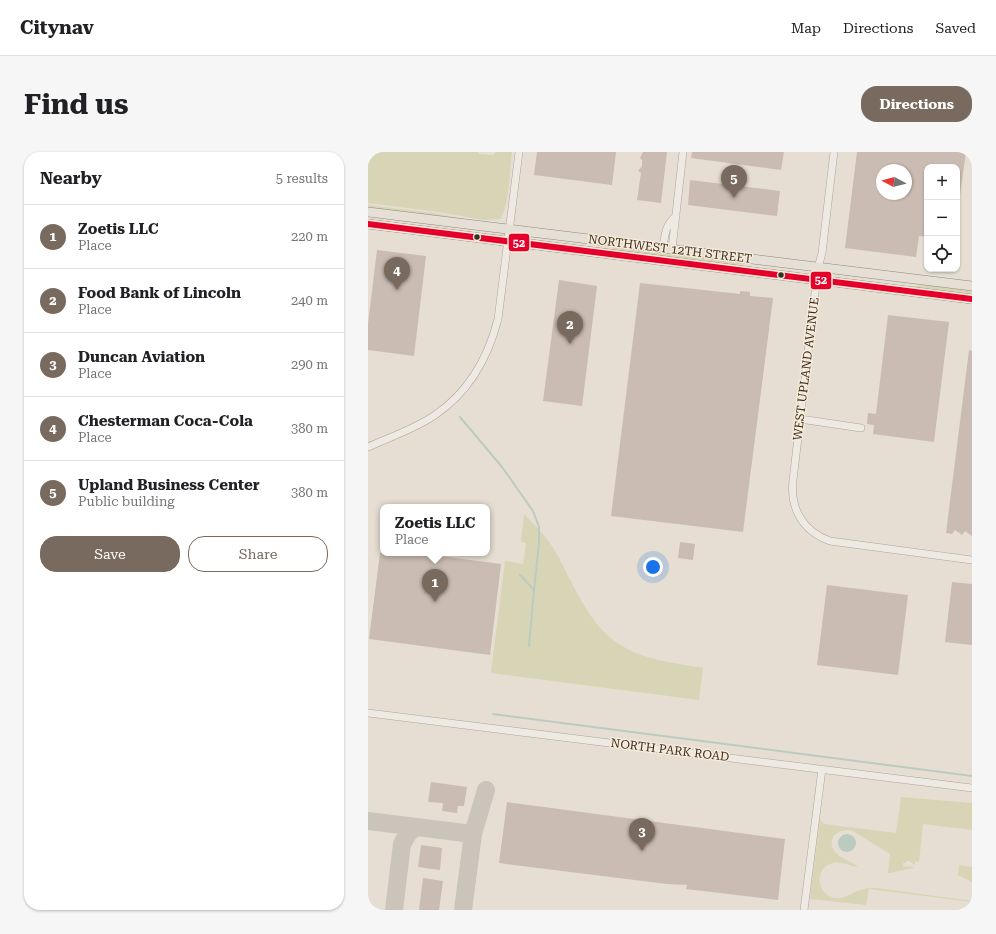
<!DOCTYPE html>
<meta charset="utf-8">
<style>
:root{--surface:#fff;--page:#f6f6f6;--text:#202124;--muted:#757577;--line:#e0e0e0;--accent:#786a5f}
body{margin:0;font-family:"Roboto Serif",serif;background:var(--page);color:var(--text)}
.controls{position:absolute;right:12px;top:12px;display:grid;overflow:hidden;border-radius:8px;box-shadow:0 1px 3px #0004}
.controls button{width:36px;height:36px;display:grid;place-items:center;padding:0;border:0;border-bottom:1px solid var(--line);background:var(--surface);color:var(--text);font:20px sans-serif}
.compass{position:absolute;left:508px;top:12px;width:36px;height:36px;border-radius:50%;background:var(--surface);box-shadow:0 1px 3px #0004;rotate:277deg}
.you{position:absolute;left:285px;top:415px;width:14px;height:14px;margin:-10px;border:3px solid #fff;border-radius:50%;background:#1a73e8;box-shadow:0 0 0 6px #1a73e833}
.badge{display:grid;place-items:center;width:26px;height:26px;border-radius:50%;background:var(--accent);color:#fff;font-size:13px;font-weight:700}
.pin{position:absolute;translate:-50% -33px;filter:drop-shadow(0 1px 2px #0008)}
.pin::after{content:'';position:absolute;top:21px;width:14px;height:12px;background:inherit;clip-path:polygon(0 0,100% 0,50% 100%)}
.popup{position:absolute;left:12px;top:352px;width:110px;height:52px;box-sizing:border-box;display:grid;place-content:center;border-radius:8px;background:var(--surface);filter:drop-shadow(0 1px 3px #0005);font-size:13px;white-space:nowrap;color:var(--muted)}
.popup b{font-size:15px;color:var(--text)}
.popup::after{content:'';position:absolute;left:50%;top:100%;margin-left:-8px;border:8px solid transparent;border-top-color:var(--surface)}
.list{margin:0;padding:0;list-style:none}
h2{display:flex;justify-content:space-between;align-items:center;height:52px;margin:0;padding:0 16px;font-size:17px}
h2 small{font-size:13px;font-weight:400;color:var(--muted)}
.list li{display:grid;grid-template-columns:26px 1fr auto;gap:12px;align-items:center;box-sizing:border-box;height:64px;padding:0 16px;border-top:1px solid var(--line)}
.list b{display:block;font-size:15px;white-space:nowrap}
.list p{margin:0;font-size:13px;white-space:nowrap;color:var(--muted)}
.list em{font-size:13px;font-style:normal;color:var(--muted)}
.actions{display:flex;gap:8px;padding:12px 16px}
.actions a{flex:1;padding:9px 0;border:1px solid var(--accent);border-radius:16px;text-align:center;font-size:14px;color:var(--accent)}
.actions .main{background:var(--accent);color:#fff}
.icon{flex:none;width:22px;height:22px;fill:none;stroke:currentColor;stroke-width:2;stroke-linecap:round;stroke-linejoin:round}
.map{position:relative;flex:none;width:604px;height:758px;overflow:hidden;border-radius:16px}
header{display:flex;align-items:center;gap:24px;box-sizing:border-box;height:56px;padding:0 20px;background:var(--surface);border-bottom:1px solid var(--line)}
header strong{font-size:19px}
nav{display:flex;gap:22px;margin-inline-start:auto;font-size:14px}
.intro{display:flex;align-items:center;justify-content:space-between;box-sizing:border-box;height:96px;padding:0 24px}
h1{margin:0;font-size:28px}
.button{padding:10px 18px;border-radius:16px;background:var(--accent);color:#fff;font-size:14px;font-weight:700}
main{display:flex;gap:24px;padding:0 24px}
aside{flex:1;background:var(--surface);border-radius:16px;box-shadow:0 1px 3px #0004}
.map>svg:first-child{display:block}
.green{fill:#d7d5b5}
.water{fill:#bccbc0}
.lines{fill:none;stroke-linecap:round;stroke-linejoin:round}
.stream{stroke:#bccbc0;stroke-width:2}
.taxiway{stroke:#cac4ba;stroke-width:18}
.building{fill:#cabcb2;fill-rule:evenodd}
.minor-casing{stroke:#aca49a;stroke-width:8}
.major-casing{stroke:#918981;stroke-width:10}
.minor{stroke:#eeeae3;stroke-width:7}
.major{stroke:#e6dfd5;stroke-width:9}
.bus-1-casing{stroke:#f6ebd9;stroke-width:9}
.bus-1{stroke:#e4002b;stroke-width:6}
.bus-dot{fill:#3c2c21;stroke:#f6ebd9;stroke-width:1.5}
.labels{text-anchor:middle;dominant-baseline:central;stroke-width:3;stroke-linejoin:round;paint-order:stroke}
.street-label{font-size:12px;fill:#3c2c21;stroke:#f6ebd9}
.line-badge{stroke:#f6ebd9;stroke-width:1.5}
.badge-label{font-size:11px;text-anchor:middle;font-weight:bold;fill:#fff}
</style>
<header>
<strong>Citynav</strong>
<nav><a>Map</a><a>Directions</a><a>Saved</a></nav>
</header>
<div class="intro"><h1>Find us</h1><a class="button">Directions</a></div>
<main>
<aside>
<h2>Nearby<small>5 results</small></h2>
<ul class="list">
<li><span class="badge">1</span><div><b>Zoetis LLC</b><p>Place</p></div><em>220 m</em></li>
<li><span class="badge">2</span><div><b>Food Bank of Lincoln</b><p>Place</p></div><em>240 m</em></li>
<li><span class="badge">3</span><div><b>Duncan Aviation</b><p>Place</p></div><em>290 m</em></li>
<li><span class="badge">4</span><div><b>Chesterman Coca-Cola</b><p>Place</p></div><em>380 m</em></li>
<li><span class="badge">5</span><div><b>Upland Business Center</b><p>Public building</p></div><em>380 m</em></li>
</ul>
<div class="actions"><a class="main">Save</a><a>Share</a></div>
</aside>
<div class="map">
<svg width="604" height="758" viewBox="0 0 604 758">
<rect width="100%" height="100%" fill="#e6ded2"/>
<path class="green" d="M0,0H110L111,2L125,3L128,0H144C142,15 141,57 132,67L116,68L71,60L0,51Z
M0,53L66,61L113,70L0,56Z
M245,95L377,110V112L362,113L245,98Z
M566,133L604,137V143L546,135V134Z
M156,362C165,372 177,383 184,394C205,428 219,475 256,495C280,509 309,511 335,516L331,548L123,521L137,409L155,412L158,391L153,390Z
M533,645L604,651V678L555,672L551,710L547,709V713L541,709H538V711H535V714L546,715L545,716L522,721H520L522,702L485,679C474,675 459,683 465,697C469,705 481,709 488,713L490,715C482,714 473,709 465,711C446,715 448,743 467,746C476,748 484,740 493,738C498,736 503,736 508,736L604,749V750L501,737L498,753L442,747L452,667L456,672L528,681Z
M591,713L604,715V730L590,723Z"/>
<path class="water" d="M470 691a9 9 0 1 1 18 0a9 9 0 1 1-18 0Z"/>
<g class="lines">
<path class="stream" d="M92,265L134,315L165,359L171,375V392L166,438L161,494
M152,423L166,438
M125,562L604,624"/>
<path class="taxiway" d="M0,669L105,682
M26,758L34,692L41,680L49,675
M95,758L105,682L118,638"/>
</g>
<path class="building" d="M169,0H248L244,33L166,23Z
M275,0H299L293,51L269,48L273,21L270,19L274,14V8L272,6Z
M324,0H416L413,18L323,6Z
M489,0H598L592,43H589V15H559V85L551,84L548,105L477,96ZM514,18H538V42H514Z
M322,28L412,39L409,64L320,53Z
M9,98L58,104L46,204L0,198V172Z
M191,128L229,134L214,254L175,249Z
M272,131L372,142V139L382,140V144L405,146L375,380L243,364Z
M520,163L581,170L566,290L505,282L506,273L499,272L500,261L508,262Z
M601,198L604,199V384L597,379L594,383L587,378L584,382L578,381Z
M312,390L327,392L325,408L310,406Z
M12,401H49L133,412L122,503L1,487Z
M584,430L604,432V493L577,490Z
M459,433L540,443L530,523L449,513Z
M63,630L99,635L96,654H90L89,661L74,659L75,651L60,650Z
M139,650L417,687L410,748L318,737L319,733L299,732L131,711Z
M53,693L74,696L72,718L50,715Z
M55,726L75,729L71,758H51Z"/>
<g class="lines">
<g class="minor-casing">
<path id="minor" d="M466,0L454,101L450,116L425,328C422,356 434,379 462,389L604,408
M295,96C297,83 297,73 308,64
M304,97L315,0
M432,267L493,276
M0,295C22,285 47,277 67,263C101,240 120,206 130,167L151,0
M0,561L604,636
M436,758L454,617"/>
</g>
<g class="major-casing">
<path id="major" d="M0,60L604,134
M0,72L604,147"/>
</g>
<use href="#minor" class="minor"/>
<use href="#major" class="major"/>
<g class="bus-1-casing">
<path id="bus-1" d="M0,72L604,147"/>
</g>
<use href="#bus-1" class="bus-1"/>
</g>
<g class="bus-dot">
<circle cx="109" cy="85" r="3.5"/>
<circle cx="413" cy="123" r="3.5"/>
</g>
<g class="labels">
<g class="street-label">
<text transform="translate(302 97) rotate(7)">NORTHWEST 12TH STREET</text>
<text transform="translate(438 217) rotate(-83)">WEST UPLAND AVENUE</text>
<text transform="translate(302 598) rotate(7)">NORTH PARK ROAD</text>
</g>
</g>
<g class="line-badge">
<rect x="140" y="81" width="22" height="19" rx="4" fill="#e4002b"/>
<rect x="442" y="119" width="22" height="19" rx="4" fill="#e4002b"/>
</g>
<g class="badge-label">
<text x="151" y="95">52</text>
<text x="453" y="132">52</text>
</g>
</svg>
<div class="controls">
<button>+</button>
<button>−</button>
<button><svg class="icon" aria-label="locate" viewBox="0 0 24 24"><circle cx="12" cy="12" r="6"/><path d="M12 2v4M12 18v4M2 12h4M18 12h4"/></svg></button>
</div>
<svg class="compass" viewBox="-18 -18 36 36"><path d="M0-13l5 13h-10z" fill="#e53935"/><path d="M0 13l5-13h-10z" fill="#757577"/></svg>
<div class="you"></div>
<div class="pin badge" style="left:67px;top:450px">1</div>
<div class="popup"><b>Zoetis LLC</b>Place</div>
<div class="pin badge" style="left:202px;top:192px">2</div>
<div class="pin badge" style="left:274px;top:699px">3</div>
<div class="pin badge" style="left:29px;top:138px">4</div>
<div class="pin badge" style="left:366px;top:46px">5</div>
</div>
</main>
